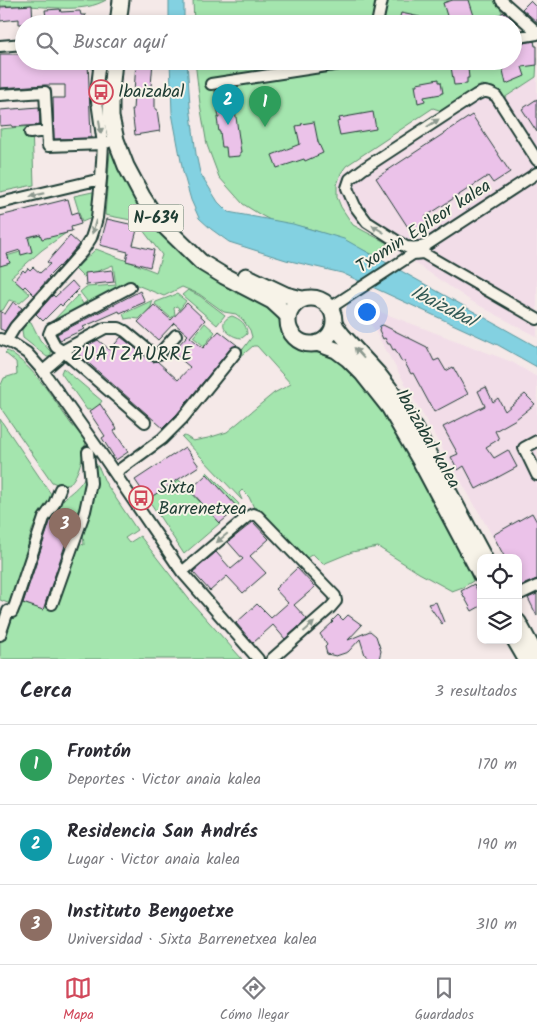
<!DOCTYPE html>
<html lang="es">
<meta charset="utf-8">
<style>
:root{--surface:#fff;--page:#f7f7f7;--text:#2b2b33;--muted:#7c7c81;--line:#e1e1e2;--accent:#d1495b}
body{margin:0;font-family:Kalam,sans-serif;background:var(--page);color:var(--text)}
.controls{position:absolute;right:15px;bottom:15px;display:grid;overflow:hidden;border-radius:10px;box-shadow:0 2px 8px #0003}
.controls button{width:45px;height:45px;display:grid;place-items:center;padding:0;border:0;border-bottom:1px solid var(--line);background:var(--surface);color:var(--text);font:25px sans-serif}
.you{position:absolute;left:366px;top:311px;width:18px;height:18px;margin:-12px;border:4px solid #fff;border-radius:50%;background:#1a73e8;box-shadow:0 0 0 8px #1a73e833}
.badge{display:grid;place-items:center;width:32px;height:32px;border-radius:50%;background:var(--accent);color:#fff;font-size:16px;font-weight:700}
.pin{position:absolute;translate:-50% -41px;filter:drop-shadow(0 1px 2px #0008)}
.pin::after{content:'';position:absolute;top:26px;width:18px;height:15px;background:inherit;clip-path:polygon(0 0,100% 0,50% 100%)}
.list{margin:0;padding:0;list-style:none}
h2{display:flex;justify-content:space-between;align-items:center;height:65px;margin:0;padding:0 20px;font-size:21px}
h2 small{font-size:16px;font-weight:400;color:var(--muted)}
.list li{display:grid;grid-template-columns:32px 1fr auto;gap:15px;align-items:center;box-sizing:border-box;height:80px;padding:0 20px;border-top:1px solid var(--line)}
.list b{display:block;font-size:19px;white-space:nowrap}
.list p{margin:0;font-size:16px;white-space:nowrap;color:var(--muted)}
.list em{font-size:16px;font-style:normal;color:var(--muted)}
.icon{flex:none;width:28px;height:28px;fill:none;stroke:currentColor;stroke-width:2;stroke-linecap:round;stroke-linejoin:round}
.map{position:relative;flex:none;width:537px;height:659px;overflow:hidden}
.search{position:absolute;background:var(--surface);box-shadow:0 2px 8px #0003;left:15px;right:15px;top:15px;height:55px;display:flex;align-items:center;gap:12px;box-sizing:border-box;padding:0 18px;border-radius:28px;color:var(--muted);font-size:19px}
.sheet{height:305px;background:var(--surface)}
nav{display:flex;justify-content:space-around;align-items:center;box-sizing:border-box;height:70px;border-top:1px solid var(--line);background:var(--surface);font-size:14px;color:var(--muted)}
nav a{display:grid;justify-items:center;gap:2px}
nav .on{color:var(--accent)}
.map>svg:first-child{display:block}
.built{fill:#f2dde8}
.green{fill:#a4e5ae;stroke:#629171}
.water{fill:#83d1e1;stroke:#5b969c}
.building{fill:#ebc2e9;stroke:#1f3d34}
.lines{fill:none;stroke-linecap:round;stroke-linejoin:round}
.minor-casing{stroke:#1f3d34;stroke-width:14}
.highway-casing{stroke:#1f3d34;stroke-width:19}
.minor{stroke:#f7f3e8;stroke-width:10}
.highway{stroke:#f7f3e8;stroke-width:15}
.oneway{fill:#8b988e}
.labels{text-anchor:middle;dominant-baseline:central;stroke-width:4;stroke-linejoin:round;paint-order:stroke}
.shield{fill:#f7f3e8;stroke:#60746a;stroke-width:1}
.shield-label{font-size:16px;font-weight:bold;fill:#1f3d34}
.poi-label{font-size:18px;fill:#1f3d34;stroke:#f7f3e8;text-anchor:start}
.street-label{font-size:18px;fill:#1f3d34;stroke:#f7f3e8}
.water-label{font-size:19px;font-style:italic;fill:#335b57;stroke:#f7f3e8}
.neighbourhood-label{font-size:19px;letter-spacing:1px;fill:#1f3d34;stroke:#f7f3e8}
</style>
<div class="map">
<svg width="537" height="659" viewBox="0 0 537 659">
<rect width="100%" height="100%" fill="#f5e9e8"/>
<filter id="ink" filterUnits="userSpaceOnUse"><feTurbulence type="fractalNoise" baseFrequency=".02" numOctaves="2"/><feDisplacementMap in="SourceGraphic" scale="10" xChannelSelector="R" yChannelSelector="G"/><feConvolveMatrix kernelMatrix="1 2 1 2 8 2 1 2 1" color-interpolation-filters="sRGB"/></filter>
<g filter="url(#ink)">
<path class="built" d="M536,77L537,78V337L471,301L352,220L337,193L340,176L481,85L491,87L497,90L504,98Z
M378,311L512,362L537,377V618L518,583V558H505L368,319Z"/>
<path class="green" d="M0,0H106C83,13 54,7 28,6C19,5 9,6 0,6Z
M193,0H494L497,2L508,24H194Z
M513,33L534,40L537,59L536,77L504,98C497,89 492,87 481,85L442,111L433,108L346,166L341,173L337,185V197L341,207L353,225L364,231L387,243L384,246L380,258L334,237L307,228L270,220L259,214L243,204L219,177L207,145L200,104L195,61H513Z
M32,126L34,185L0,192V129Z
M112,151L139,205L180,252L231,289L233,286L267,303L281,323L285,333L292,342L303,349L318,351L336,357L350,370L375,399L407,450L467,565L473,581L463,587L452,591L419,573L378,547L352,552L323,564L313,554L305,559L255,510L249,497L242,490L239,493L242,500L182,437L185,436L193,441L208,438L227,432L274,393L291,384L257,346H253L232,364L252,337L250,330L243,320L236,314L224,312L199,294L182,287L164,296L127,281L106,297L59,323L50,324L78,295L83,304L87,301L80,292L86,287L116,285L113,265L83,277L75,269L96,249L156,272L162,255L136,221L105,215L110,152Z
M97,191L94,217L82,222L74,196Z
M66,230V233L42,250L11,277L30,294L20,303L9,300L3,310L0,311V258L20,252L31,236Z
M188,290L200,296L225,315L217,325L182,295Z
M177,294L186,301L179,310L178,307L176,306L174,308L175,315L171,318L155,304L156,302Z
M153,300L151,307L139,319L131,318L125,319L123,314Z
M232,316C240,319 247,324 247,334L242,338C229,338 214,322 232,316Z
M28,321L31,322L40,340L51,352V357H47L23,338L22,330Z
M205,323L215,332L204,346L193,337Z
M7,351C35,367 53,399 71,424C76,430 83,435 86,442C82,457 80,473 69,485L57,484L52,482L0,407V387L4,378L17,374L16,362L5,353Z
M63,368L102,401L96,409L87,410L61,373Z
M0,419L51,494L49,505L44,512H41L32,530L28,544H33L13,605L0,600Z
M94,461L100,470L105,482L137,530L125,538L129,543L140,536L192,603L242,659H0V624L6,607L19,611L18,605L31,568L33,570L22,603L43,609L68,540L84,545L83,534L84,527L91,506L95,486Z
M87,468C87,490 80,506 72,526L58,520C53,499 74,495 83,480C85,477 86,472 87,468Z
M207,472L239,504L237,507L205,474Z
M178,479L220,523L184,554L148,499Z"/>
<path class="water" d="M169,0H184V24H169Z
M170,61H187L190,106L196,154L200,173L218,202L228,212L293,224L344,239L537,347V367L498,345L342,273L286,260L229,242L211,229L199,218L191,200L183,172L172,113Z"/>
<path class="building" d="M453,0H469L475,19L463,22L448,19L443,3Z
M530,1L537,8V22L522,9Z
M32,5L33,24H19V19L0,21V7Z
M60,9L61,12L80,11L81,15H86L79,24H47L45,10Z
M503,12L505,14L506,13L517,24H498L494,19Z
M401,13L420,17L418,24H398Z
M135,16L149,17L148,24H134Z
M534,41L535,46H537V65L522,67L525,76L506,84L501,61H513V45Z
M0,54H24V61H88L91,138L54,139L53,98H65V85H45L0,88Z
M136,61H153L151,86L153,92H155V109H157L160,131L135,135L132,110H133Z
M245,61H272L273,65L246,69Z
M450,61H488V65L468,68L469,78H467V84L454,85Z
M439,79V82H441L443,93H441V94L424,97L425,101L418,103L415,85H417V83Z
M230,88L232,104L234,103L241,152H240V156L227,157L226,147H222L220,132H219L217,118H219L215,91Z
M537,99V132L522,109Z
M39,107L40,125L12,127V125L0,126V110Z
M373,112L376,129L340,135L337,122L340,121L339,118Z
M472,115L510,172L493,183L488,176L425,217L430,225L413,235L376,178Z
M314,122L318,142L323,153L305,161L304,159L277,168L272,155L300,144L296,126L302,125L301,124Z
M68,199L72,214L78,212L81,224L71,227L72,231L66,232L67,233L42,239L40,234L28,237L32,252L21,255L20,250L7,254L10,263L0,266V216Z
M107,219L138,226L133,245L154,250L150,267L126,261L128,252L100,245Z
M70,236L79,244L60,267L59,266L48,277L49,278L34,295L25,286L23,288L14,280L23,270L25,272L28,268L30,270L33,267L40,273L50,264L47,262Z
M112,270L114,282L86,285L85,273Z
M72,281L79,289L62,306L60,304L43,321L36,314L53,295L55,297Z
M140,291L145,302L120,313L119,311L83,327L85,329L60,340L57,334Z
M13,302L22,308L10,323L5,331L0,329V311L5,314Z
M187,303L205,320L190,337L203,348L219,331L237,345L231,348L177,414L163,428L77,353L80,349L98,340L110,350L121,337L150,360L153,362L157,361L178,380L190,367L172,352L188,335L174,323L158,340L138,322L154,305L171,320Z
M383,325L427,347L434,361L439,359L446,371L453,367L468,394L434,412L413,373L411,374L404,361L402,362L395,349L393,350L390,344H388L385,338L383,339L379,330L380,326Z
M486,387L493,402L498,398L505,411L525,394L535,404L516,419L495,431L499,439L486,447L494,458L508,450L517,467L476,489L464,466L458,470L451,457L458,454L443,427L485,406L478,391Z
M100,404L117,429L114,431L128,452L116,460L102,438L105,436L89,412Z
M185,447L199,466L148,499L135,480Z
M207,474L238,508L220,523L190,490Z
M532,513L537,522V579L520,586L518,582V558H505L493,535Z
M51,519L71,528L43,610L23,603Z
M253,522L269,539L250,556L266,573L243,593L227,576L210,591L193,572L216,552L231,569L243,559L228,542Z
M297,568L315,587L294,605L307,619L285,639L273,625L253,643L236,623L257,604L271,618L288,603L275,589Z
M474,584L481,597V606L472,611L461,591Z
M537,594V616L528,598Z
M436,602L444,622L442,624L428,604Z
M338,615L343,620L348,615L362,625L348,640L370,631L376,636L381,651L379,659H370L365,655L360,639L348,652L336,656L327,654L325,647L327,645L320,634L333,622L332,621Z"/>
<g class="lines">
<g class="minor-casing">
<path id="minor" d="M501,0L537,32
M377,24L382,0
M513,38L537,34
M0,46L24,44
M211,84L359,61
M0,95L45,92L48,146L103,144L108,142
M30,133L47,131
M0,203L101,179
M427,245C420,248 414,248 406,247L367,222L355,206L347,188L350,179L363,169L476,95C484,91 488,91 496,96L537,160
M413,254L423,253L537,319
M130,287L51,329L49,334L56,347L64,352L145,422
M330,308L537,173
M0,339L13,344L27,353L43,371L101,453L182,572L258,659
M7,340L15,327L82,252L91,238L94,229L97,218L101,179L103,144L96,94L99,69L101,61
M43,371L57,359L66,349L105,328H119L125,331L154,355L159,354L176,335
M537,441L524,448L537,475
M115,473L162,439L182,419L236,352
M182,572L247,517L253,514L258,516L335,596L336,601L330,608L272,659
M518,595L537,586
M52,604L85,511L91,483L88,452
M15,605L44,518L54,504L60,489
M0,635L8,611L12,612L14,607"/>
</g>
<g class="highway-casing">
<path id="highway" d="M118,24L121,0
M114,61L111,92V117L116,140L126,166L142,196L156,218L201,262L224,276L272,301L285,313L288,317
M246,276L286,295L302,299
M288 321a23 23 0 1 1 46 0a23 23 0 1 1-46 0Z
M334,322L336,327L343,336L378,374L399,401L430,457L484,558
M317,343L336,350L348,359L363,374L389,407L421,462L481,575
M518,622L537,657
M515,640L526,659"/>
</g>
<use href="#minor" class="minor"/>
<use href="#highway" class="highway"/>
</g>
<defs><path id="oneway-solid" d="M-6-.8H1V-3.2L6.5 0L1 3.2V.8H-6Z" transform="scale(1.25)"/></defs>
<g class="oneway">
<use href="#oneway-solid" transform="translate(433 123) rotate(-33)"/>
<use href="#oneway-solid" transform="translate(100 127) rotate(82)"/>
<use href="#oneway-solid" transform="translate(37 195) rotate(167)"/>
<use href="#oneway-solid" transform="translate(94 227) rotate(106)"/>
<use href="#oneway-solid" transform="translate(378 229) rotate(-148)"/>
<use href="#oneway-solid" transform="translate(359 353) rotate(-132)"/>
<use href="#oneway-solid" transform="translate(222 538) rotate(140)"/>
<use href="#oneway-solid" transform="translate(309 627) rotate(-42)"/>
</g>
</g>
<defs>
<g id="bus-ring" transform="scale(1.25)"><circle r="9.5" fill="#f7f3e8" stroke="#d1495b" stroke-width="1.5"/><path d="M-5-6H5V4H4V6H2V4H-2V6H-4V4H-5ZM-3.5-4V0h7V-4ZM-3.5 1.2v1.5H-2V1.2ZM2 1.2v1.5H3.5V1.2Z" fill="#d1495b"/></g>
</defs>
<g fill-rule="evenodd">
<use href="#bus-ring" x="101" y="92"/>
<use href="#bus-ring" x="141" y="498"/>
</g>
<g class="labels">
<rect class="shield" x="128.5" y="204.5" width="55" height="27" rx="4"/>
<g class="shield-label">
<text x="156" y="218">N-634</text>
</g>
<g class="poi-label">
<text x="118" y="92">Ibaizabal</text>
<text x="158" y="488">Sixta<tspan x="158" dy="21">Barrenetxea</tspan></text>
</g>
<g class="street-label">
<text transform="translate(424 227) rotate(-33)">Txomin Egileor kalea</text>
<text transform="translate(427 439) rotate(60)">Ibaizabal kalea</text>
</g>
<g class="water-label">
<text transform="translate(443 307) rotate(27)">Ibaizabal</text>
</g>
<g class="neighbourhood-label">
<text x="132" y="355">ZUATZAURRE</text>
</g>
</g>
</svg>
<div class="controls">
<button><svg class="icon" aria-label="locate" viewBox="0 0 24 24"><circle cx="12" cy="12" r="6"/><path d="M12 2v4M12 18v4M2 12h4M18 12h4"/></svg></button>
<button><svg class="icon" aria-label="layers" viewBox="0 0 24 24"><path d="M12 4l9 5-9 5-9-5zM3 14l9 5 9-5"/></svg></button>
</div>
<div class="you"></div>
<div class="pin badge" style="left:265px;top:127px;background:#2e9e5b">1</div>
<div class="pin badge" style="left:228px;top:125px;background:#0f9aa8">2</div>
<div class="pin badge" style="left:65px;top:549px;background:#8d6e63">3</div>
<div class="search"><svg class="icon" aria-label="search" viewBox="0 0 24 24"><circle cx="10" cy="10" r="6"/><path d="M15 15l6 6"/></svg>Buscar aquí</div>
</div>
<section class="sheet">
<h2>Cerca<small>3 resultados</small></h2>
<ul class="list">
<li><span class="badge" style="background:#2e9e5b">1</span><div><b>Frontón</b><p>Deportes · Victor anaia kalea</p></div><em>170 m</em></li>
<li><span class="badge" style="background:#0f9aa8">2</span><div><b>Residencia San Andrés</b><p>Lugar · Victor anaia kalea</p></div><em>190 m</em></li>
<li><span class="badge" style="background:#8d6e63">3</span><div><b>Instituto Bengoetxe</b><p>Universidad · Sixta Barrenetxea kalea</p></div><em>310 m</em></li>
</ul>
</section>
<nav>
<a class="on"><svg class="icon" aria-label="map" viewBox="0 0 24 24"><path d="M3 6l6-2 6 2 6-2v14l-6 2-6-2-6 2zM9 4v14M15 6v14"/></svg>Mapa</a>
<a><svg class="icon" aria-label="directions" viewBox="0 0 24 24"><path d="M12 3l9 9-9 9-9-9zM9 14v-3h6M13 9l2 2-2 2"/></svg>Cómo llegar</a>
<a><svg class="icon" aria-label="saved" viewBox="0 0 24 24"><path d="M7 4h10v16l-5-4-5 4z"/></svg>Guardados</a>
</nav>
